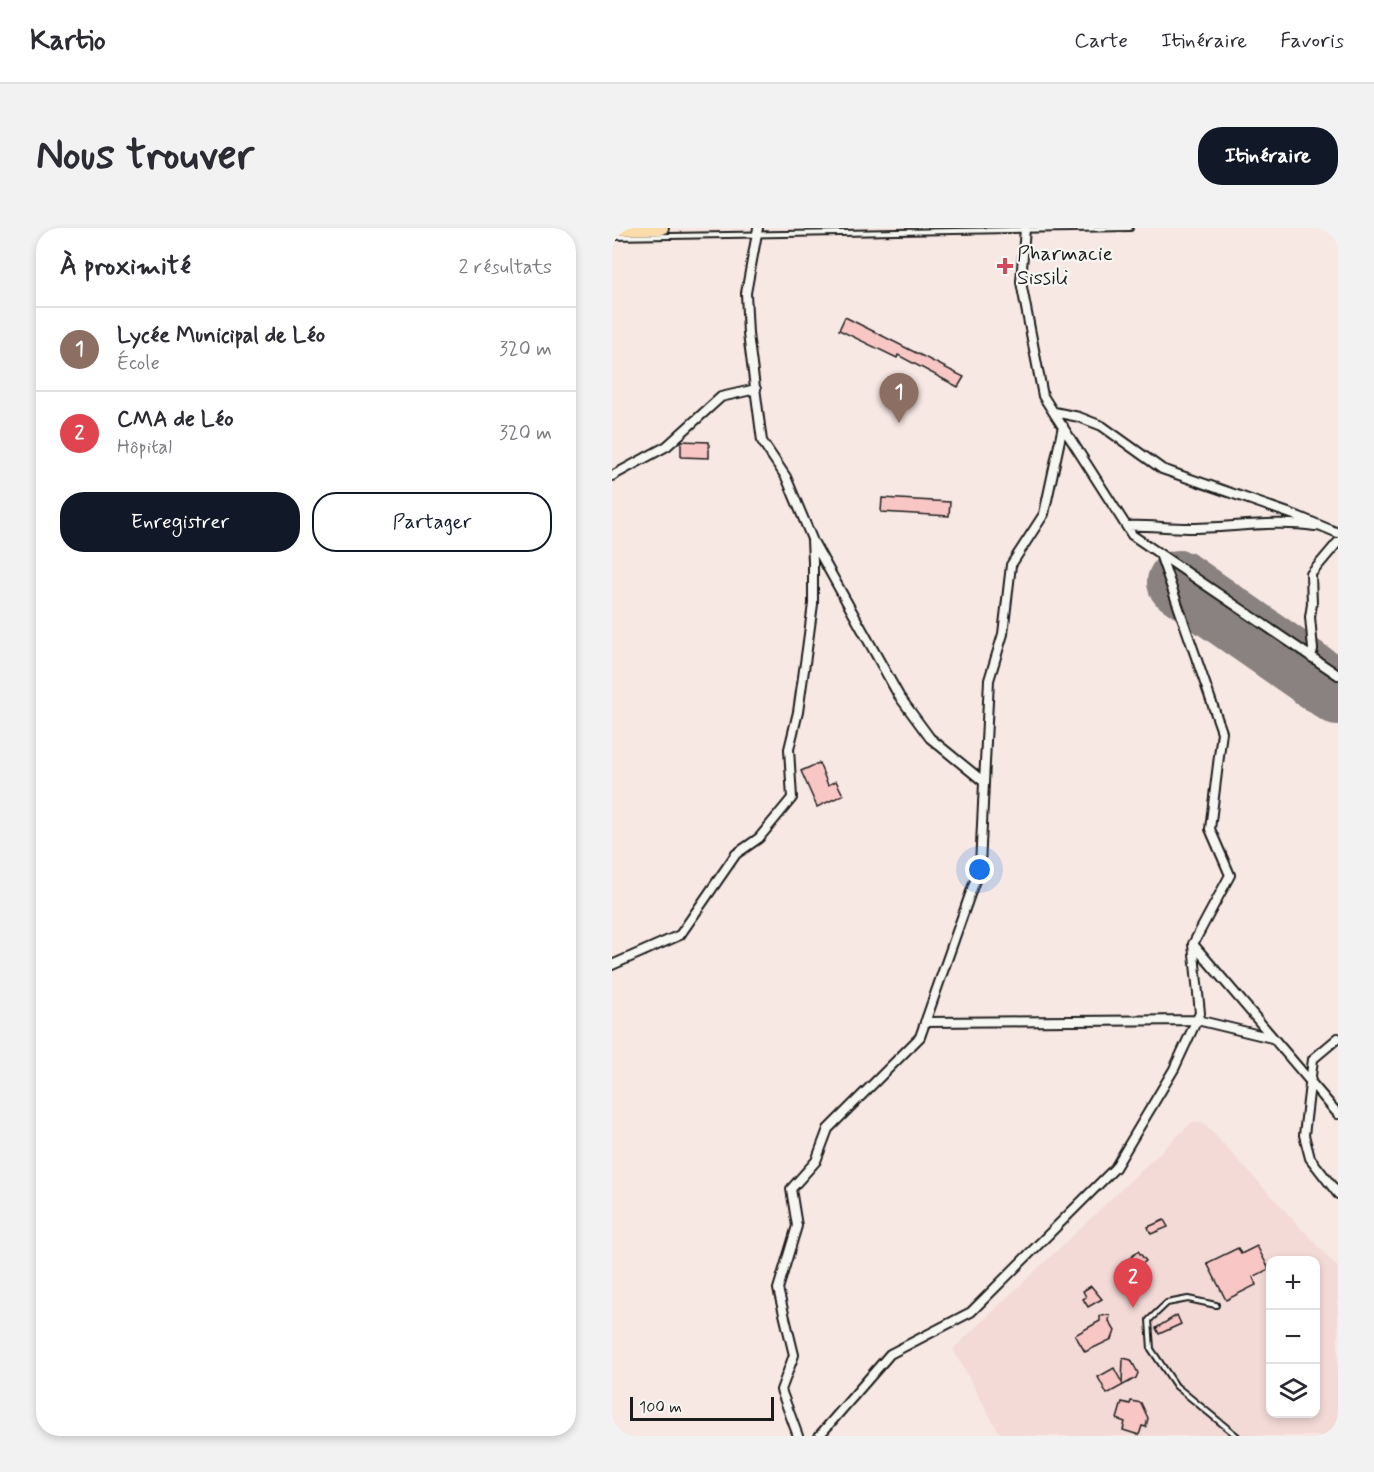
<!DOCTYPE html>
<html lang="fr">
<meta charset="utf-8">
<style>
:root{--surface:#fff;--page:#f2f2f3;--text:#2b2b33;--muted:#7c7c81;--line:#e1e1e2;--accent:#111827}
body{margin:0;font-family:Mynerve,sans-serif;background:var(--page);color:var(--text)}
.controls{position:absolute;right:18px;bottom:18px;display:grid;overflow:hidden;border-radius:12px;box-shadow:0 3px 9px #0003}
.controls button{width:54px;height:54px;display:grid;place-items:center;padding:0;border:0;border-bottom:2px solid var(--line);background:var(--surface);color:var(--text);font:30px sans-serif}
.scale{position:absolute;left:18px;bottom:15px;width:144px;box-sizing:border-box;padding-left:6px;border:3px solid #1c1c1c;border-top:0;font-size:16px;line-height:21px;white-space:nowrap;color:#1c1c1c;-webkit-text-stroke:4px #f6f6f2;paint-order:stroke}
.you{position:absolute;left:368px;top:642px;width:21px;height:21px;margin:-15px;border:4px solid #fff;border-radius:50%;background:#1a73e8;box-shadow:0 0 0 9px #1a73e833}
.badge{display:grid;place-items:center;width:39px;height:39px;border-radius:50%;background:var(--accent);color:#fff;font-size:20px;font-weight:700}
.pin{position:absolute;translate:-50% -50px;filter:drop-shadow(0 2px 3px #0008)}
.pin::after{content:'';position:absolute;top:32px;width:21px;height:18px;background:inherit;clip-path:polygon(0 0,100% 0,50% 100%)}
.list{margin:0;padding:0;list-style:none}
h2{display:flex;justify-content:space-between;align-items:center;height:78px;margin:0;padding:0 24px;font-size:26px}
h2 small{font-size:20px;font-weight:400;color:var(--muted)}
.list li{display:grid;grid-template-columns:39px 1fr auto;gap:18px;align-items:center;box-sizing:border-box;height:84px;padding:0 24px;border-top:2px solid var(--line)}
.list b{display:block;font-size:22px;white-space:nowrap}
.list p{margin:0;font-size:20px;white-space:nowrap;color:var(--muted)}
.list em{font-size:20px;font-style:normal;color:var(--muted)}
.actions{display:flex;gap:12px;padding:18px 24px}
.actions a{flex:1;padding:14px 0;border:2px solid var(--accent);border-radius:24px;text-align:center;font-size:21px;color:var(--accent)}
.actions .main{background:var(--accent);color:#fff}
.icon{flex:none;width:33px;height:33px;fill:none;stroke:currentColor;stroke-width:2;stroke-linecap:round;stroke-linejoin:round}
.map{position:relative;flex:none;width:726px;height:1208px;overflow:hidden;border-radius:24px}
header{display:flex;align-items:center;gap:36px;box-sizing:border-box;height:84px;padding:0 30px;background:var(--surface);border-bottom:2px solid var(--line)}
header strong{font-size:28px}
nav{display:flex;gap:33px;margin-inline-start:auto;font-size:21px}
.intro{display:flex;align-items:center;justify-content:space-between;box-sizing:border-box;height:144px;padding:0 36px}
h1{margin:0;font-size:42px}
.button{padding:15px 27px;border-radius:24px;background:var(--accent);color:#fff;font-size:21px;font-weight:700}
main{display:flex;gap:36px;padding:0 36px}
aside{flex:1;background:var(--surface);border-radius:24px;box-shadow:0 3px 9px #0003}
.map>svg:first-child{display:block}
.built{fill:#f3dad7;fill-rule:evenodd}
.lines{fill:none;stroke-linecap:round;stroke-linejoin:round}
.runway{stroke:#8a8280;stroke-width:64}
.building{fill:#f8c7c5;stroke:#1c1c1c;stroke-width:1.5}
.lane-casing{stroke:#1c1c1c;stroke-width:8}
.street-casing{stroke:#1c1c1c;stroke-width:12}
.primary-casing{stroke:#1c1c1c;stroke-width:16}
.lane{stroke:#f6f6f2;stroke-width:4}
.street{stroke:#f6f6f2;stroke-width:8}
.primary{stroke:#fddcac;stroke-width:12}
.poi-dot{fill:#d1495b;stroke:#f6f6f2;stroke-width:2}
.labels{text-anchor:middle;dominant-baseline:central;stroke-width:4.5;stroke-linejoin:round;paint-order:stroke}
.poi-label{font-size:21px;fill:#1c1c1c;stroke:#f6f6f2;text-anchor:start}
</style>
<header>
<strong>Kartio</strong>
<nav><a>Carte</a><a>Itinéraire</a><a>Favoris</a></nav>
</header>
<div class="intro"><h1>Nous trouver</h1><a class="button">Itinéraire</a></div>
<main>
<aside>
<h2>À proximité<small>2 résultats</small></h2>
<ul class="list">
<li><span class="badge" style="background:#8d6e63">1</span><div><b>Lycée Municipal de Léo</b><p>École</p></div><em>320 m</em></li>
<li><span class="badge" style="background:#e0444e">2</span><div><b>CMA de Léo</b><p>Hôpital</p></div><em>320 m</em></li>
</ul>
<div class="actions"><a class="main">Enregistrer</a><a>Partager</a></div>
</aside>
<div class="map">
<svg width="726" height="1208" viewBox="0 0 726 1208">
<rect width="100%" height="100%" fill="#f7e8e4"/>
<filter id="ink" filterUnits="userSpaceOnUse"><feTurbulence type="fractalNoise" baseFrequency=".0167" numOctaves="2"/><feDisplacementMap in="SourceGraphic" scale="12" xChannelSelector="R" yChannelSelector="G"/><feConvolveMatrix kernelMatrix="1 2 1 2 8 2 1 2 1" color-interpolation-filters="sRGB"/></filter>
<g filter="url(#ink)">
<path class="built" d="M580,894H591L726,1040V1208H389L341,1121ZM658,1032H704V1186H658Z"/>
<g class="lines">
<path class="runway" d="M567,354L726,465"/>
</g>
<path class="building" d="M233,89L352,149L346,159L286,127L285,130L227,102Z
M69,213L97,214V230L69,229Z
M270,270L338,274L337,288L269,284Z
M207,535L216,557L224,553L231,567L205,579L189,543Z
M552,992L556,999L539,1006L536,999Z
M645,1018L657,1041L641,1049L644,1057L614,1072L595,1035L626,1020L629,1026Z
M526,1023L534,1033L524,1041L516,1032Z
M479,1058L490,1071L476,1079L471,1071L474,1069L471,1063Z
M498,1087L497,1093L503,1103L500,1111L473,1124L463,1107L488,1093V1088Z
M565,1087L569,1096L547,1106L544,1100Z
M511,1130L519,1132L526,1145L524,1150L495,1166L486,1149L502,1140L510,1155Z
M519,1173L529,1175L536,1190L534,1199L530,1198L527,1207L511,1202L513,1194L505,1191L510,1174L518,1176Z"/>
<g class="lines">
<g class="lane-casing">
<path id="lane" d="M0,9L518,0
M604,1077L576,1071L555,1075L537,1092L539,1121L564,1158L625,1208"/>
</g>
<g class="street-casing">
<path id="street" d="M413,0L409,54L431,168L520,307L726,447
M442,184L467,189L490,198L550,241L685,288L726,305
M0,248L55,218L109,169L144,161
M515,298C535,297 555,300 576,300C618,300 661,292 703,298
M202,315L287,468L318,510L372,554
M548,326L610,504L598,601L618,647L581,716L726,886
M699,429L701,421L698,389L700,376L699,346L726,314
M0,737L68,707L124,626L147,610L180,570L177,521L186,484L195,421L201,376V334L200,311L174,249L150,213L136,106L134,65L146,0
M313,794L585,792L660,810
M726,810L701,831L692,907L698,930L726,966
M186,1208L169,1162L182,1127L166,1061L185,998L179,961L204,933L216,901L308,809L368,638L377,452L391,406L399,337L432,286L451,198
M207,1208L278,1126L359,1084L503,940L562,841L588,785L581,716"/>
</g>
<g class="primary-casing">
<path id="primary" d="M0,1L50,0"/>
</g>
<use href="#lane" class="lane"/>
<use href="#street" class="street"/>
<use href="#primary" class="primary"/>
</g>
</g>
<path class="poi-dot" d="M390 29h6v6h6v6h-6v6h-6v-6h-6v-6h6z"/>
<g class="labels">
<g class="poi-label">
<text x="405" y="26">Pharmacie<tspan x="405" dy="24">Sissili</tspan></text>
</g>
</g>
</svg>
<div class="controls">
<button>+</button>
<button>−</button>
<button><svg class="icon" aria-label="layers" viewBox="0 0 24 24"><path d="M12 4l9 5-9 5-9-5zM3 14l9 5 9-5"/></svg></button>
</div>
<div class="scale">100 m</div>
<div class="you"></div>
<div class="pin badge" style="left:287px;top:195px;background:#8d6e63">1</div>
<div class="pin badge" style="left:521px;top:1080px;background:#e0444e">2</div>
</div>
</main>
